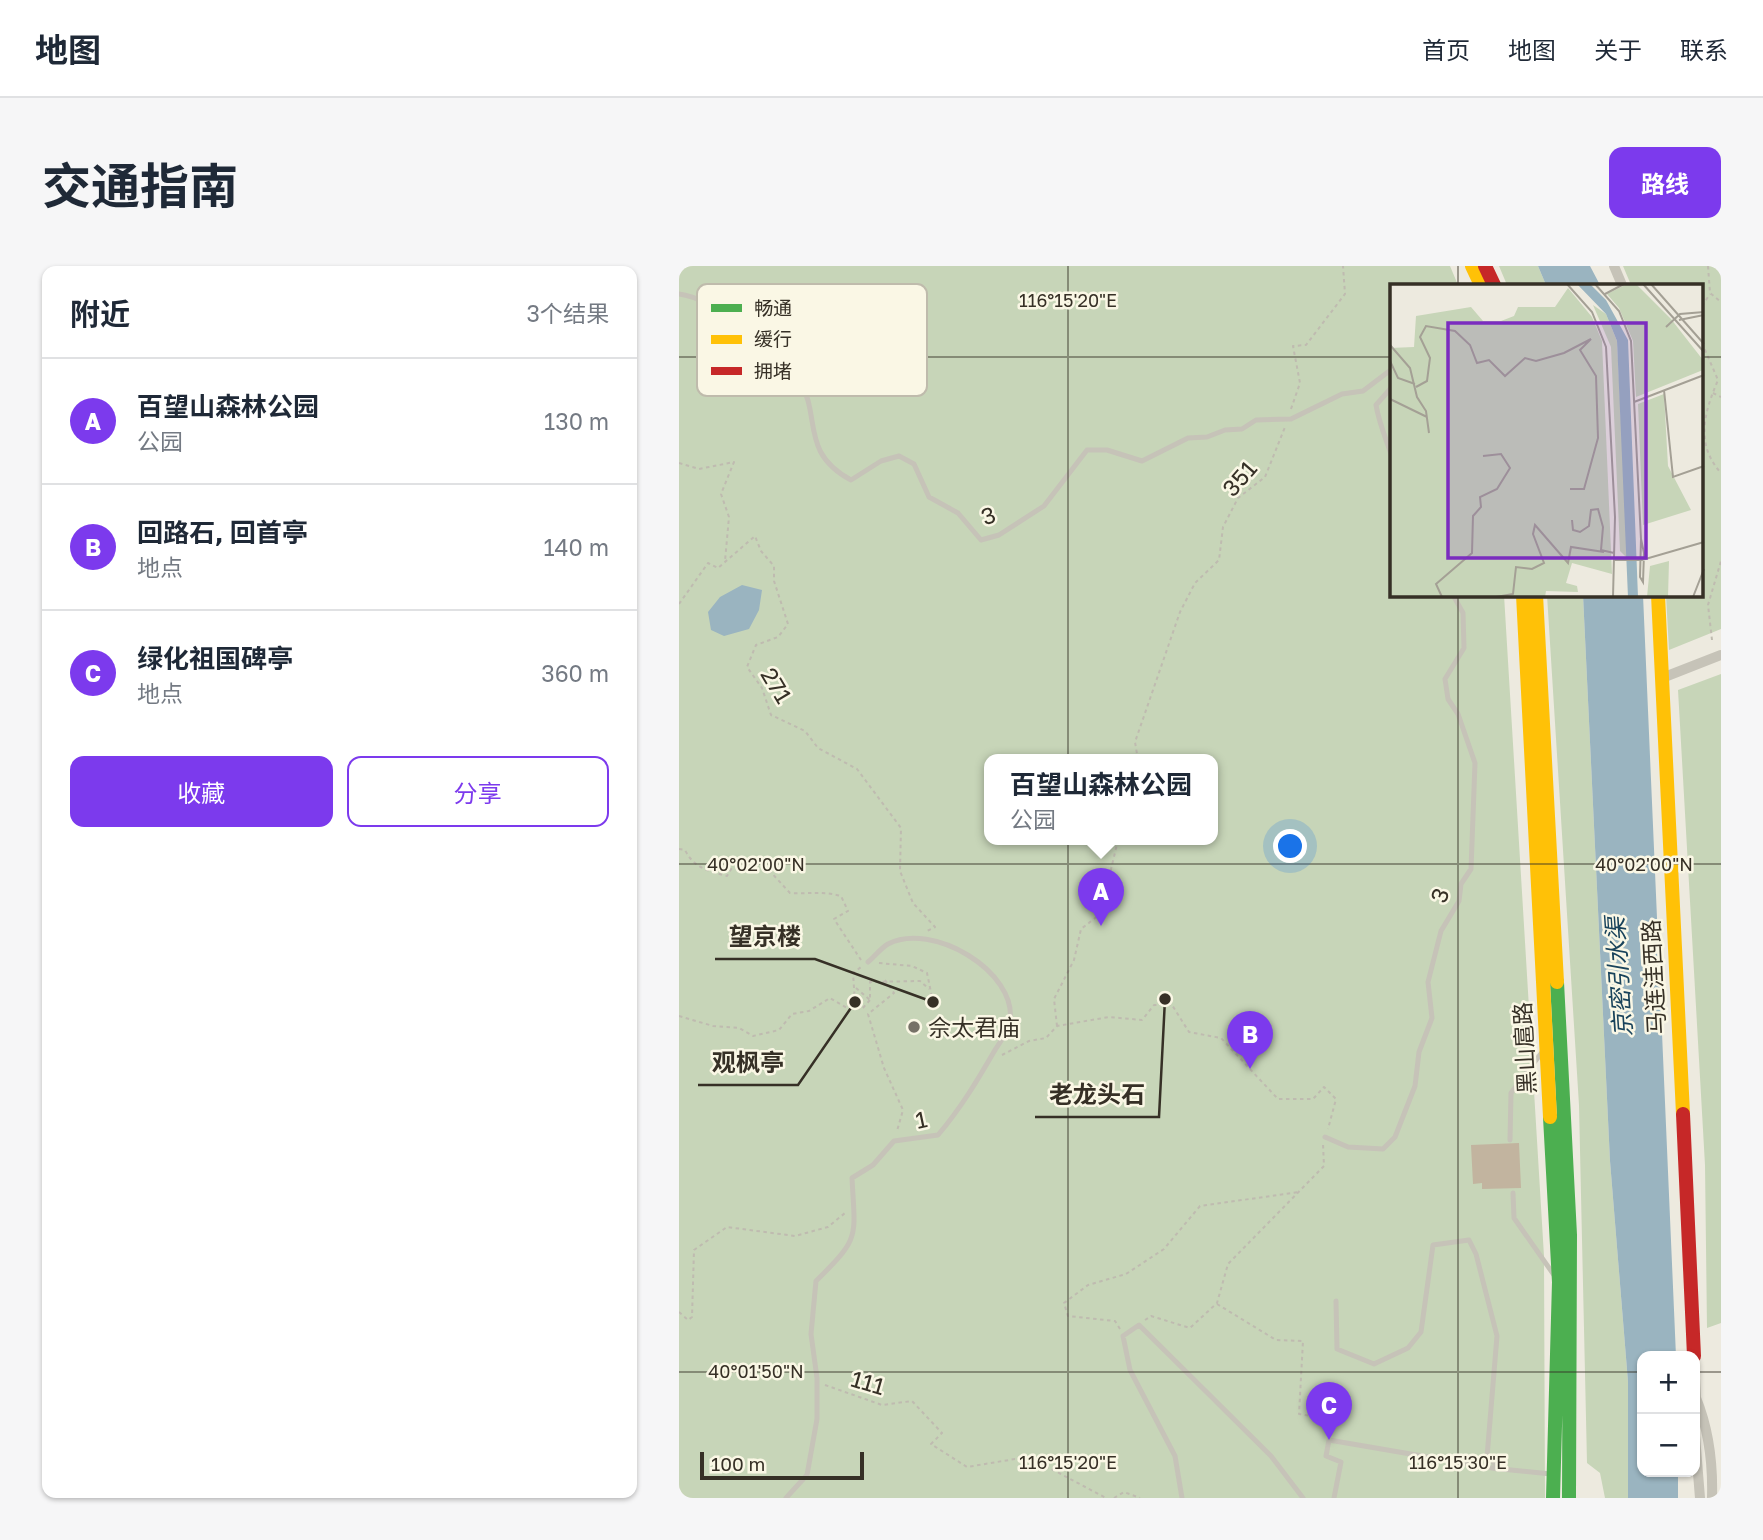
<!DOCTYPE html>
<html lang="zh">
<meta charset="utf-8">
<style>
:root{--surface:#fff;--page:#f6f6f7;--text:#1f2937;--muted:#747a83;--line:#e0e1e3;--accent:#7c3aed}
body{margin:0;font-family:"Golos Text","Noto Sans SC",sans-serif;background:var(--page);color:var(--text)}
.controls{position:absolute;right:21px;bottom:21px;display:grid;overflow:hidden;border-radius:14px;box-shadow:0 2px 5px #0004}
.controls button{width:63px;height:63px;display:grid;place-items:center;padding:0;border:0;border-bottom:2px solid var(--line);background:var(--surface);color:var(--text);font:35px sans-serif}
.scale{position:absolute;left:21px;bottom:18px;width:164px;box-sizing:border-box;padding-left:7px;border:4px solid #363026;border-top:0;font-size:19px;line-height:24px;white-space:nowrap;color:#363026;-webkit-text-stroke:5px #faf7e5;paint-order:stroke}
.you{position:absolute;left:612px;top:581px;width:24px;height:24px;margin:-18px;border:5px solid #fff;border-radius:50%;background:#1a73e8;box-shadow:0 0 0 10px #1a73e833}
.badge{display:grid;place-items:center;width:46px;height:46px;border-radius:50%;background:var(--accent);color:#fff;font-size:23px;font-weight:700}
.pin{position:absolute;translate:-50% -58px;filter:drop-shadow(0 2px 4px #0008)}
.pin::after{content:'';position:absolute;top:37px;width:24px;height:21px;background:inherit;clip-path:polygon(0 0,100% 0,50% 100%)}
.popup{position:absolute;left:305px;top:488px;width:234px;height:91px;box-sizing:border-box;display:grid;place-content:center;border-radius:14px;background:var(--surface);filter:drop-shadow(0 2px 5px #0005);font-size:23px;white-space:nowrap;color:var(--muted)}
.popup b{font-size:26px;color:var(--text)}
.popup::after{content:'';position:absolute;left:50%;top:100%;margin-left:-14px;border:14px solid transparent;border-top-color:var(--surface)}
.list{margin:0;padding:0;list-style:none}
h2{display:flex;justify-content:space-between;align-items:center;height:91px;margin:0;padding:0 28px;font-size:30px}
h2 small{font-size:23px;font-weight:400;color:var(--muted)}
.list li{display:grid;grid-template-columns:46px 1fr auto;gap:21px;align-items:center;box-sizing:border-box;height:126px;padding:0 28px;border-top:2px solid var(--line)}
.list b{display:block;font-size:26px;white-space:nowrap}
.list p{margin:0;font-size:23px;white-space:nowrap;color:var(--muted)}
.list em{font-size:23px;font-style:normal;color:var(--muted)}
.actions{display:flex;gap:14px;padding:21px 28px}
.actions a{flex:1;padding:16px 0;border:2px solid var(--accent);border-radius:14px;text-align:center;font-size:24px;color:var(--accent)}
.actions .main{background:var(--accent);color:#fff}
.map{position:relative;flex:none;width:1042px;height:1232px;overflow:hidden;border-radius:14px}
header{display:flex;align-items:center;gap:42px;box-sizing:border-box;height:98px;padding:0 35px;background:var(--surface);border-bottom:2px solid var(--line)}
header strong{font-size:33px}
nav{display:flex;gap:38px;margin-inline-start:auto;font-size:24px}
.intro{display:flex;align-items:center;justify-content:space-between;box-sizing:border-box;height:168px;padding:0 42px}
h1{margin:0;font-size:49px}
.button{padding:18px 32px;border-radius:14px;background:var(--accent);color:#fff;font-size:24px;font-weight:700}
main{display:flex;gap:42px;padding:0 42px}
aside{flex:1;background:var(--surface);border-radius:14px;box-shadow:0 2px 5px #0004}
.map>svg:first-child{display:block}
.green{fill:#c7d5b8;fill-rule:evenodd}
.water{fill:#9ab4c0}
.building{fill:#c2b49f}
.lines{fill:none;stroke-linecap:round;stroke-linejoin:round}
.path{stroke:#bfbbb0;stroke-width:2;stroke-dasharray:3.5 3.5;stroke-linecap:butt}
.lane{stroke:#c6c3b8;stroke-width:5}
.street{stroke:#c6c3b8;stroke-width:10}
.fast{stroke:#4caf50;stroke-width:14}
.slow{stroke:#ffc107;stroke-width:14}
.jam{stroke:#c62828;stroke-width:14}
.ticks{fill:none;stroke:#363026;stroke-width:2;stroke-opacity:0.45}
.poi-dot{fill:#767167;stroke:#faf7e5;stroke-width:2.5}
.labels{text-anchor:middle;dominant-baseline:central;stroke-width:5;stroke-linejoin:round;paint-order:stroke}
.street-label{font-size:23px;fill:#363026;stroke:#faf7e5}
.poi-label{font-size:23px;fill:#363026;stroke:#faf7e5;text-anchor:start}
.water-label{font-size:24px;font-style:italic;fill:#19435b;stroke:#faf7e5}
.inset-road{fill:none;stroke:#a4a095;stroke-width:2}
.view{fill:#7b2cbf;fill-opacity:0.15;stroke:#7b2cbf;stroke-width:3.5}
.inset-edge{fill:none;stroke:#363026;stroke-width:3.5}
.key{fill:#faf7e5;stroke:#bfbbac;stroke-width:2}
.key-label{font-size:19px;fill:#363026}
.ticks-label{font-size:18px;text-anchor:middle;fill:#363026;stroke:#faf7e5;stroke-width:5;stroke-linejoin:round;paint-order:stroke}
.leader{fill:none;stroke:#363026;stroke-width:2.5}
.callout-dot{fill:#363026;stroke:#faf7e5;stroke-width:2.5}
.callout-label{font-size:24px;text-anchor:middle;font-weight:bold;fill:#363026;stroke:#faf7e5;stroke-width:5;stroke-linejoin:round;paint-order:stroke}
</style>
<header>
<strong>地图</strong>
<nav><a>首页</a><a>地图</a><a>关于</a><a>联系</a></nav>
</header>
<div class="intro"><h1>交通指南</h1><a class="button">路线</a></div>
<main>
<aside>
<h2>附近<small>3个结果</small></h2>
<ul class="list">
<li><span class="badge">A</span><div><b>百望山森林公园</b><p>公园</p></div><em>130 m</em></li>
<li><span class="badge">B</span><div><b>回路石, 回首亭</b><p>地点</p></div><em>140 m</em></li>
<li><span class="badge">C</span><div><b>绿化祖国碑亭</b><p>地点</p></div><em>360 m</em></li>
</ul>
<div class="actions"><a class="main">收藏</a><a>分享</a></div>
</aside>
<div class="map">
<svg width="1042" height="1232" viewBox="0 0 1042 1232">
<rect width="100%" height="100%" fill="#edeadf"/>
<path class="green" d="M0,0H771L779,19H713V329H825L865,990L866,1232H0ZM310,494H534V574H310Z
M820,0H859L867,19H828Z
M944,0H1042V363L990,384L987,329H1023V19H952Z
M868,329H904L931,895L949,1116V1232H926L921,1207L908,1197L900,839Z
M1042,408V1057L1028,1062L1026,899L999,424Z"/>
<path class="water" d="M859,0H911L921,19H867Z
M63,319L83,324L80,344L70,363L45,370L32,364L29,346L41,331Z
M904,329H964L997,1090H963V1206H999V1232H949V1116L931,895Z"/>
<path class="building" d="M840,877L842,922L803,923V917L794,918L792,879Z"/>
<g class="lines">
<path class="path" d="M1029,0L1031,27L1042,36
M1023,40L1031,28
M1023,77L1039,114C1025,147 1016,178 1042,207
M1034,127L1042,131
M612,143L621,117L614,80L627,79L666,28L664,0
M0,197L20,203L55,196L42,228L50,251L46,295
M0,338L29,297L39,302L76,270L82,285L95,300V315L109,358L99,371L77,379L68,401L83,422L92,449L126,465L139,482L178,503L222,562L221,605L234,637L256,661L248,665
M1033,374L1029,339L1042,295
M459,494L456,476L501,346L516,317L540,294L544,261L559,232L586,211L606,161
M0,583L6,584C15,602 29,605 48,610L57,595L72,605L88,602L111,627C129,628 145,625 162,630L169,645L155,653L182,694
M200,697L233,700L248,707L254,736
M206,714L215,727L189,748L205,802L224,844L218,865
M177,722L191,734V716L241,715L250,723
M176,736L174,707L182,701
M0,750L34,760L60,762L74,770L100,764L113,748L130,745L151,732L168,742L183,743L191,734
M378,760L375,733L395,694L402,663L429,642L428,620L439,574
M323,789L350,775L367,772L378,760L430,751L463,754L475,739H493L510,766L542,772L599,833H634L645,821L657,833L649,863
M538,1038L597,1074L624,1075L620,1148L651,1153V1167
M0,1046L9,1054L13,1051L15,984L48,961L116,970L149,961L166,947
M466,1054L472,1050L511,1062L538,1037L549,998L645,900L644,878
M441,1063L436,1055L389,1050L385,1037L409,1019L447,1008L485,983L521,940L620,926
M146,1119L203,1139L233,1135L263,1167L252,1178L288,1201L336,1193L363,1198L427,1232
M435,1232L445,1226L461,1232"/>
<path class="lane" d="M0,28C34,32 101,85 120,114C143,150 120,186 172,214L202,195L220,190L235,198L250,231L279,247L302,274L320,269L365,240L408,184H428L463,195L509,172L528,171L546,164L563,163L577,154L612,153L663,128L684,125L713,103
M713,121L697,139C700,157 707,173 713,191
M646,871L669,881L704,883L716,871L736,820L740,786L753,752L749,716L762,665L780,635L782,618L792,603L796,497L779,448L769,433L766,413L785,382L784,347L774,329
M831,874L832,827L864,785
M834,927L835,952L875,1009
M657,1035L658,1083L695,1098L729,1082L742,1066L754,979L790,974L797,988L818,1070L808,1191L822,1203L872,1208
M107,1232L128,1209L138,1153V1112L132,1068L137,1015C182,971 176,972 173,912L194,899L215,875L259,869C282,842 298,815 316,784C321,776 330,765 331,756C339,705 252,655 209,678C202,682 195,691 189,696
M503,1232L496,1190L451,1104L444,1070L460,1059L592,1190L624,1232
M655,1232L662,1196L647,1190L650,1174L819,1203"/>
<path class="street" d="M935,0L943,19
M983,412L1042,389
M1016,1112L1017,1132
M1016,1140L1017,1132C1030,1164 1034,1198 1033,1232
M1016,1170L1021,1232"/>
<path class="fast" d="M878,716L891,969L890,1232
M871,851L880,1016L874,1232"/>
<path class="slow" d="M793,0L802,19
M844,329L871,851
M857,329L878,716
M979,329L1004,848"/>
<path class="jam" d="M806,0L815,19
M1004,848L1015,1090"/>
</g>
<path class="ticks" d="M389,0V1232M779,0V19M0,91H713M1023,91H1042M779,329V1232M0,598H1042M0,1106H963M1016,1106H1042"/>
<circle class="poi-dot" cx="235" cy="761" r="7"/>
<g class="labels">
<g class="street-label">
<text transform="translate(560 212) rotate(-49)">351</text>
<text transform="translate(309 249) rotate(-21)">3</text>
<text transform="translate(98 419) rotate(59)">271</text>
<text transform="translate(760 629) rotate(-70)">3</text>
<text transform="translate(974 711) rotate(-93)">马连洼西路</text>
<text transform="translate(845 782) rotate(-93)">黑山扈路</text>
<text transform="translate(242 853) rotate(-12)">1</text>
<text transform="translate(189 1116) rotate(16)">111</text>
</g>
<g class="poi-label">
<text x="249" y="761">佘太君庙</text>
</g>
<g class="water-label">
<text transform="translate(939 711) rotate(-94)">京密引水渠</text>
</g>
</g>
<g transform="translate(711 18)">
<rect width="313" height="313" fill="#edeadf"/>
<path d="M237,0H246L281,35L313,76V86L246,113L243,57L229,24L217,10ZM178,4L202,33L212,57L222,290L182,279L176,299L187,302L188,308L156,307L155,313H0V64L24,63L26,32L81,23L93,37H111L124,32L128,23H165ZM203,21L216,30L227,57L238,275L230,267L221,63ZM274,110L278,182L301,226L253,241L248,120ZM279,277L278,313H257L260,282Z" fill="#c7d5b8"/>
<path d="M187,0H200L216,16L238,56L248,313H238L227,57L216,30Z" fill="#9ab4c0"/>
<path class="inset-road" d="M177,0L202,28L216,63L225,233L223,313M205,0L229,27L241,57L251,255M253,0L314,68M261,0L314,60M215,10L234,0M289,36L314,31M276,43L290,30L314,28M0,61L20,84L27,113L36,127L39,149M0,77L8,94L25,100M26,103L37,97L40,74L30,53L36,42L65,47L80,61L87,79L99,76L115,92L135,74L146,77L174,69L201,55L190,66L206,92L208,154L194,205H180M274,106L283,193L314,182M0,115L37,133M244,118L314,91M182,236L183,246L190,248L199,242L201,226L208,225L213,243L211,266L224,269M251,255L254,269L253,298L250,293ZM224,276H252L314,258M52,313L46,300L82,269L83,232L91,223L90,213L107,205L120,184L111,170L93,172M106,313L123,310L126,283L142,285L154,279L143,250L145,241L178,279L181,263L214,268M303,313L314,285"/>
<path class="view" d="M58,39H256V274H58Z"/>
<rect width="313" height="313" class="inset-edge"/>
</g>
<rect x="18" y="18" width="230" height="112" rx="10" class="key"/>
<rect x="32" y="38" width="31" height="8" fill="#4caf50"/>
<rect x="32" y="69" width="31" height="9" fill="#ffc107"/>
<rect x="32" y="101" width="31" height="8" fill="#c62828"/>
<g class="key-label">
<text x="75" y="49">畅通</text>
<text x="75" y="80">缓行</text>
<text x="75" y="112">拥堵</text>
</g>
<g class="ticks-label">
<text x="389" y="41">116°15'20"E</text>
<text x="77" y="605">40°02'00"N</text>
<text x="965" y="605">40°02'00"N</text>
<text x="77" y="1112">40°01'50"N</text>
<text x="389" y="1203">116°15'20"E</text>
<text x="779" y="1203">116°15'30"E</text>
</g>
<path class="leader" d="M254 736L136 693H36M176 736L119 819H19M486 733L480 851H356"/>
<g class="callout-dot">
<circle cx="254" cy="736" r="7"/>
<circle cx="176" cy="736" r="7"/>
<circle cx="486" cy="733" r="7"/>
</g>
<g class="callout-label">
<text x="86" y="679">望京楼</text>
<text x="69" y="805">观枫亭</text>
<text x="418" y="837">老龙头石</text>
</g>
</svg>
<div class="controls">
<button>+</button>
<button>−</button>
</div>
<div class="scale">100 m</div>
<div class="you"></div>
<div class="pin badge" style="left:422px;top:660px">A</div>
<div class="popup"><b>百望山森林公园</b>公园</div>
<div class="pin badge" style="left:571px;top:803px">B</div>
<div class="pin badge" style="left:650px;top:1174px">C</div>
</div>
</main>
